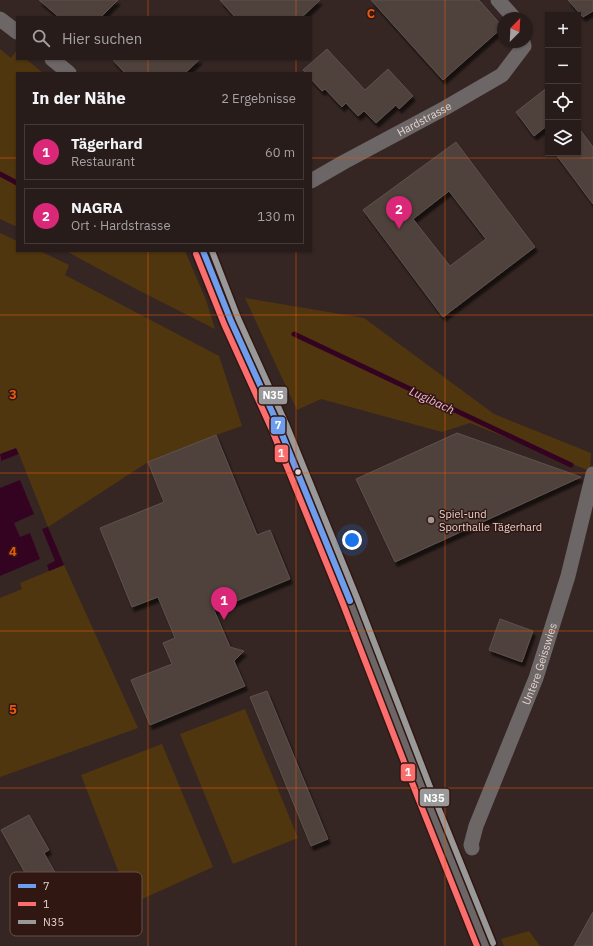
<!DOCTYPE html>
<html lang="de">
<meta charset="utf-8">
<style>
:root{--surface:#281c1a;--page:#342927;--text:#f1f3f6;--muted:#a5a1a2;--line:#443a39;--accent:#db2777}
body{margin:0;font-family:"IBM Plex Sans",sans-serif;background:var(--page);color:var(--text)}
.controls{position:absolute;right:12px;top:12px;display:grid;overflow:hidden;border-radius:0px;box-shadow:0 1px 3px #0004}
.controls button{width:36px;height:36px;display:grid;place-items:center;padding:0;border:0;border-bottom:1px solid var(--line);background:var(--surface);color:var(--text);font:20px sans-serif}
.compass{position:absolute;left:497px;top:12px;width:36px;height:36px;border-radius:50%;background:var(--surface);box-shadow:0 1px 3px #0004;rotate:24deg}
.you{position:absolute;left:352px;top:540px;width:14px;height:14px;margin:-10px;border:3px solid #fff;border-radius:50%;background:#1a73e8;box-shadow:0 0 0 6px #1a73e833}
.badge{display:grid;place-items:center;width:26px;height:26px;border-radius:50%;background:var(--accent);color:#fff;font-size:13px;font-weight:700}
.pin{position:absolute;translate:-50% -33px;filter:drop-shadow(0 1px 2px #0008)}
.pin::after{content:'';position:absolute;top:21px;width:14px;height:12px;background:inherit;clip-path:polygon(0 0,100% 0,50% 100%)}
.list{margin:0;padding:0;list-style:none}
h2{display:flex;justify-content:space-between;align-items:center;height:52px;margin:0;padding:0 16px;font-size:17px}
h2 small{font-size:13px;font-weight:400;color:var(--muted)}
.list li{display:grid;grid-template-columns:26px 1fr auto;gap:12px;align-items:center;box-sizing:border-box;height:56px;margin:0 8px 8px;padding:0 8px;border:1px solid var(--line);border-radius:0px}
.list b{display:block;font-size:15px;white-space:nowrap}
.list p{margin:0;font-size:13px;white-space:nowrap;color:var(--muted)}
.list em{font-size:13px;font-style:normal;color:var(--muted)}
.icon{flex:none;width:22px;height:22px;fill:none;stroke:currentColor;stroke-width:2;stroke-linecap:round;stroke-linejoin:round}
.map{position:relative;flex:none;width:593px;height:946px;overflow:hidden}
.search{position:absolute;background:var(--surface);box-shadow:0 1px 3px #0004;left:16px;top:16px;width:296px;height:44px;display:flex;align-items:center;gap:10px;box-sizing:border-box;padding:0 14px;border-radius:0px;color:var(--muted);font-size:15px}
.panel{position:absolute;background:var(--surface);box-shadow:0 1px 3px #0004;left:16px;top:72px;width:296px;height:180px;border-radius:0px}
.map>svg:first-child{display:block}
.green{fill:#50360f}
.water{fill:#350322}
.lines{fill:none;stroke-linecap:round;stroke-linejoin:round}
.stream{stroke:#350322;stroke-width:5}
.building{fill:#4f433e;stroke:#5e514d;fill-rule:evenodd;filter:url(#shadow)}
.minor{stroke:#6c6666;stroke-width:15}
.bus-1-casing{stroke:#311712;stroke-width:9}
.bus-2-casing{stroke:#311712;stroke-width:9}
.bus-3-casing{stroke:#311712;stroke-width:9}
.bus-1{stroke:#6d9dec;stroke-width:6}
.bus-2{stroke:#fc6d6d;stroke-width:6}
.bus-3{stroke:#999;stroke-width:6}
.grid{fill:none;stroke:#e8590c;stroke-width:1;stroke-opacity:0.55}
.bus-dot{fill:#e6d2cf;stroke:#311712;stroke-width:1.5}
.poi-dot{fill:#a89693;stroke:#311712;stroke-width:1.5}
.labels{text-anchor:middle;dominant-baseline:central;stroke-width:3;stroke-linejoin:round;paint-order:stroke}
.street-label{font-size:11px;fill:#e6d2cf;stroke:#311712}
.poi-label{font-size:11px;fill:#e6d2cf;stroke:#311712;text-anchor:start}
.water-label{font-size:12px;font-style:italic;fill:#f6b4d6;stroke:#311712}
.key{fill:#311712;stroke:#674f4b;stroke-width:1}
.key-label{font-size:11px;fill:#e6d2cf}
.grid-label{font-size:13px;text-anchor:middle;font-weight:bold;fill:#e8590c;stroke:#311712;stroke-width:3;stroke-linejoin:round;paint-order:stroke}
.line-badge{stroke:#311712;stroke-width:1.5}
.badge-label{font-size:11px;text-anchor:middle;font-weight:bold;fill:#fff}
</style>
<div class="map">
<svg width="593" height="946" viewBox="0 0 593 946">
<defs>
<filter id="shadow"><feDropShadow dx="2.5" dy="4.5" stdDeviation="1" flood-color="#0009"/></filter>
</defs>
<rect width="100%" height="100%" fill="#352623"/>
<path class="green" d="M0,49L11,58L16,51L17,52V59H26L43,73H17V227L0,219Z
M0,233L17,241V251H40L69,265L65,275L219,356L242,426L216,435L148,462L48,527L19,454L1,461L0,458Z
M66,251H185L206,300L215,329L138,290Z
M245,298L364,318L494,414L591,453L590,471L470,423L442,432L321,399L297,410Z
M64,565L138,728L0,777V598L22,589L20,583Z
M245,709L298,838L233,864L180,734Z
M162,744L213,867L131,904L81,775Z
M529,931L540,946H504L501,939Z"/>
<path class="water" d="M16,448L19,454L1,461L0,454Z
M20,480L34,514L14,523L20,537L30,533L40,559L0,576V488Z
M48,527L64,565L49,571L47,565L55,561L42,529Z"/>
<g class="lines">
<path class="stream" d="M0,174L17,183
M294,334L571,465"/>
</g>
<path class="building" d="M39,0H118L101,17H59Z
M220,0H320L302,17H235Z
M371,0H479L503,27L443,80Z
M568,0H593V11L583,17Z
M327,49L365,90L388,69L413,96L399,109L396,105L376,123L364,111L358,116L346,103L342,107L325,89L322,91L311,79V73H306L303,70Z
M112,59H200L185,73H125Z
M548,87V125L534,136L516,112Z
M578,127L593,147V204L555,153H578Z
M456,142L535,247L443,317L363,210ZM449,191L486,239L450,266L413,219Z
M457,433L581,477L395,562L356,479Z
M216,435L257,535L270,530L290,579L214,610L230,647L244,651L234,661L245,686L150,725L131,680L172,664L163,643L175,638L158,597L132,607L100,528L164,502L148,462Z
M500,619L533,631L522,662L489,650Z
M267,691L328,839L311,846L250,697Z
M29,815L49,850L44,853L56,874L33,887L1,830Z
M593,912V946H574Z"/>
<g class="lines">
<g class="minor">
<path d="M498,0L514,18"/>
<path d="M0,19L17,32"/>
<path d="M52,59L69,73"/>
<path id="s1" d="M311,181L344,162L445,108L502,75L524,46L523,42"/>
<path d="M203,251L231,321L279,427L350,601L425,795L486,946"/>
<path id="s2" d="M472,848L471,845L476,826L536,678L568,576L593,474"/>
</g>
<g class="bus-1-casing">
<path id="bus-1" d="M203,251L231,321L279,427L350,601"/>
</g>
<g class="bus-2-casing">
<path id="bus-2" d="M196,254L224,324L272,430L343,604L418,798L477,946"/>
</g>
<g class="bus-3-casing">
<path id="bus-3" d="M212,251L238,318L286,424L357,598L432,792L493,943"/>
</g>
<use href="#bus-1" class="bus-1"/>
<use href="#bus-2" class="bus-2"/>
<use href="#bus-3" class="bus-3"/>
</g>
<path class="grid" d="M148,0V17M296,0V17M445,0V946M148,59V73M296,59V73M0,158H17M311,158H593M148,251V946M296,251V946M0,315H593M0,473H593M0,631H593M0,788H593"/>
<circle class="bus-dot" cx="298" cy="472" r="3.5"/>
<circle class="poi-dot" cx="431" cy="520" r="4"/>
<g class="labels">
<g class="street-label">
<text stroke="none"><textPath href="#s1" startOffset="129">Hardstrasse</textPath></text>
<text stroke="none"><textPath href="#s2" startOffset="197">Untere Geisswies</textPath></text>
</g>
<g class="poi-label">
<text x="439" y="514">Spiel-und<tspan x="439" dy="13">Sporthalle Tägerhard</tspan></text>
</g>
<g class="water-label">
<text transform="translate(432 400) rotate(25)">Lugibach</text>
</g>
</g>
<rect x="10" y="872" width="132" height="64" rx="6" class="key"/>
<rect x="18" y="884" width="18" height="4" fill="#6d9dec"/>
<rect x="18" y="902" width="18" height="4" fill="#fc6d6d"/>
<rect x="18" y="920" width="18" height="4" fill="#999"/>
<g class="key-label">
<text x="43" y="890">7</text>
<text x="43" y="908">1</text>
<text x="43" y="926">N35</text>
</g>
<g class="grid-label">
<text x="371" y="18">C</text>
<text x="13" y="399">3</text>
<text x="13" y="556">4</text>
<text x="13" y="714">5</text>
</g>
<g class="line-badge">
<rect x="258" y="386" width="30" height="19" rx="4" fill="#999"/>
<rect x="270" y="416" width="16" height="19" rx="4" fill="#6d9dec"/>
<rect x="274" y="444" width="15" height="19" rx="4" fill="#fc6d6d"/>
<rect x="400" y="763" width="16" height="19" rx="4" fill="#fc6d6d"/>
<rect x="419" y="788" width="31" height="19" rx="4" fill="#999"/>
</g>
<g class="badge-label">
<text x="273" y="399">N35</text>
<text x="278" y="429">7</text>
<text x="281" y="457">1</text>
<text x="408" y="776">1</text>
<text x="434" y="802">N35</text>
</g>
</svg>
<div class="controls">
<button>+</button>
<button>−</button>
<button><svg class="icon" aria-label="locate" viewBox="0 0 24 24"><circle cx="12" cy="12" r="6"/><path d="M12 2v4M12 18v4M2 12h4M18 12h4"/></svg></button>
<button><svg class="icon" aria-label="layers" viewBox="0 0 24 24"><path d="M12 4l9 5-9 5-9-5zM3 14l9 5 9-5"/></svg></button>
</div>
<svg class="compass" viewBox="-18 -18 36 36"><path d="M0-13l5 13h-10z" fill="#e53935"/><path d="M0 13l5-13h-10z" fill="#a5a1a2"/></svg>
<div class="you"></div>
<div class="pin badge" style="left:224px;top:620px">1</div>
<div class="pin badge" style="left:399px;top:229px">2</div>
<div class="search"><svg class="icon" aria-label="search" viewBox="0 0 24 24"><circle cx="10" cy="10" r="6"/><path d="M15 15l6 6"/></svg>Hier suchen</div>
<section class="panel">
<h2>In der Nähe<small>2 Ergebnisse</small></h2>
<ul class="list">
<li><span class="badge">1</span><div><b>Tägerhard</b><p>Restaurant</p></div><em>60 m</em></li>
<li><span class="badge">2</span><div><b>NAGRA</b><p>Ort · Hardstrasse</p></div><em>130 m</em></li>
</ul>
</section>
</div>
